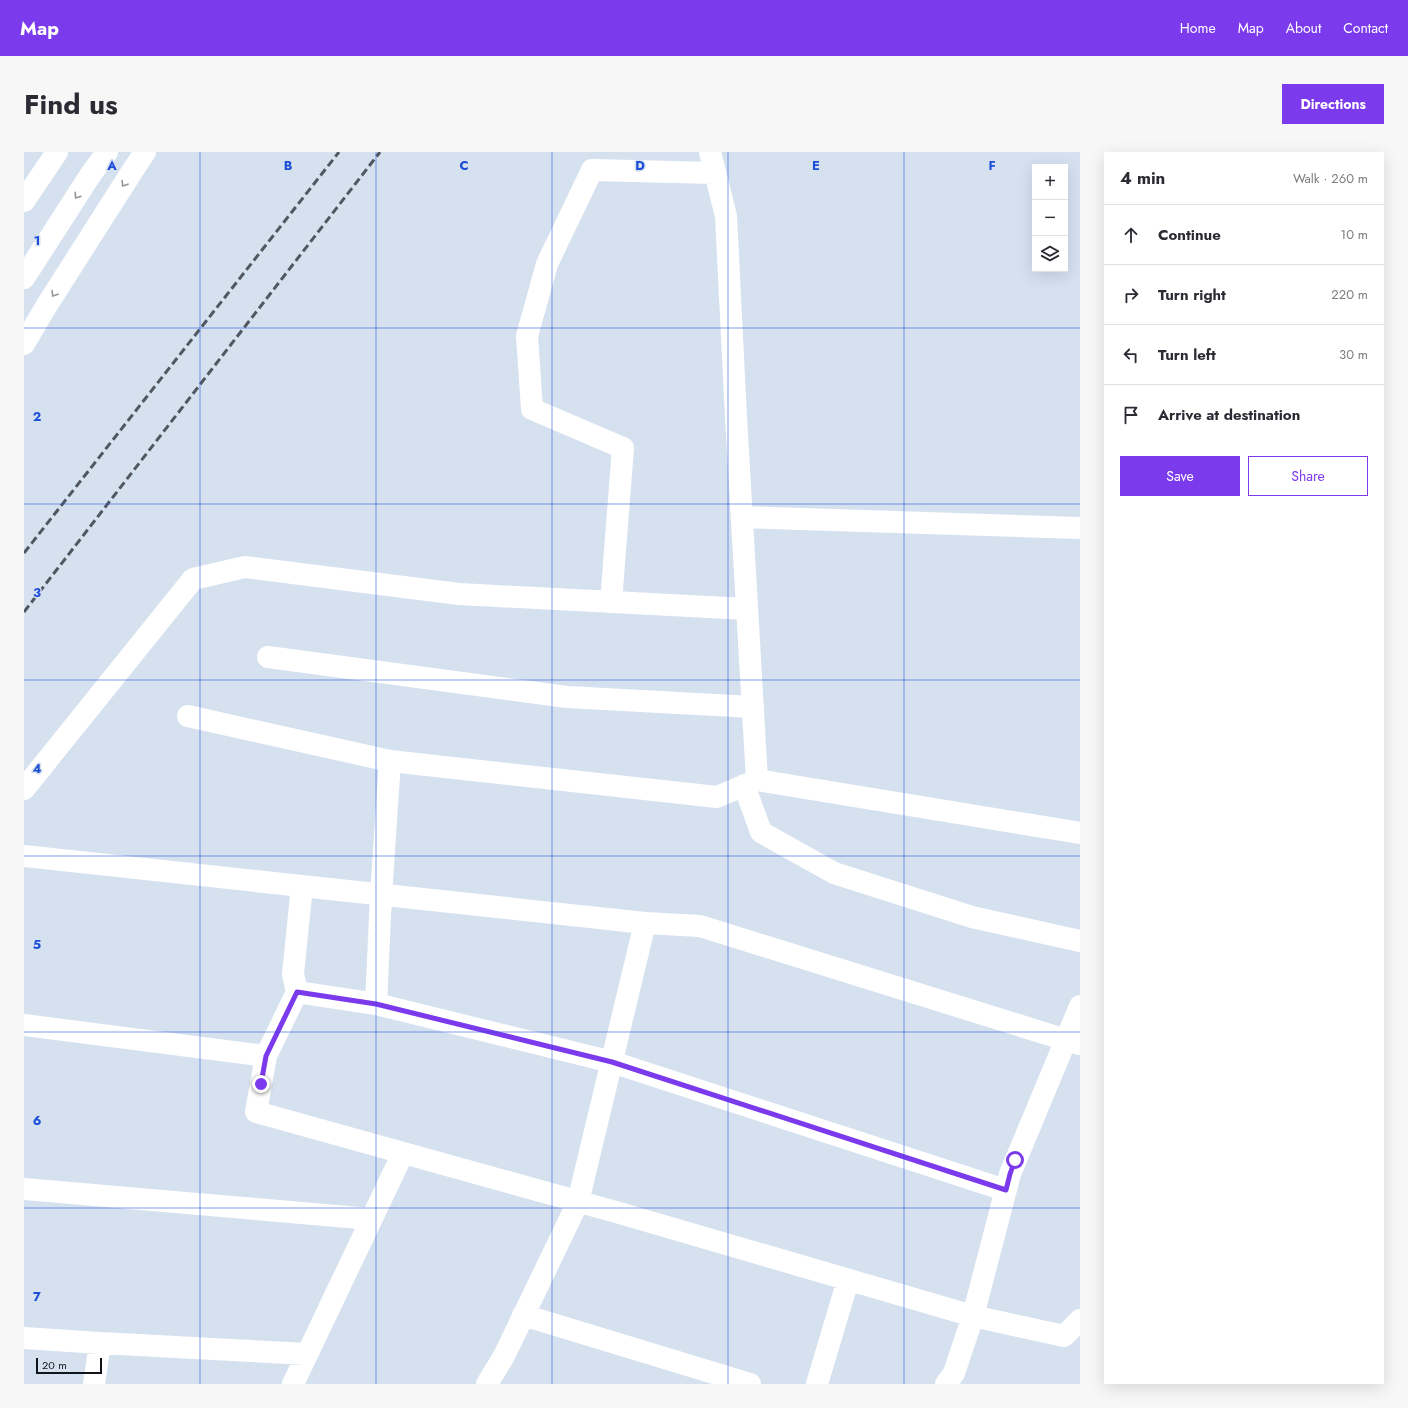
<!DOCTYPE html>
<meta charset="utf-8">
<style>
:root{--surface:#fff;--page:#f7f7f7;--text:#2b2b33;--muted:#7c7c81;--line:#e1e1e2;--accent:#7c3aed}
body{margin:0;font-family:Jost,sans-serif;background:var(--page);color:var(--text)}
.controls{position:absolute;right:12px;top:12px;display:grid;overflow:hidden;border-radius:0px;box-shadow:0 4px 16px #0002}
.controls button{width:36px;height:36px;display:grid;place-items:center;padding:0;border:0;border-bottom:1px solid var(--line);background:var(--surface);color:var(--text);font:20px sans-serif}
.scale{position:absolute;left:12px;bottom:10px;width:66px;box-sizing:border-box;padding-left:4px;border:2px solid #111519;border-top:0;font-size:11px;line-height:14px;white-space:nowrap;color:#111519;-webkit-text-stroke:3px #d6e1f0;paint-order:stroke}
.stop{position:absolute;width:12px;height:12px;margin:-9px;border:3px solid #7c3aed;border-radius:50%;background:#fff}
.stop.end{background:#7c3aed;border-color:#fff;box-shadow:0 1px 4px #0008}
.list{margin:0;padding:0;list-style:none}
h2{display:flex;justify-content:space-between;align-items:center;height:52px;margin:0;padding:0 16px;font-size:17px}
h2 small{font-size:13px;font-weight:400;color:var(--muted)}
.list li{display:grid;grid-template-columns:26px 1fr auto;gap:12px;align-items:center;box-sizing:border-box;height:60px;padding:0 16px;border-top:1px solid var(--line)}
.list b{display:block;font-size:15px;white-space:nowrap}
.list em{font-size:13px;font-style:normal;color:var(--muted)}
.actions{display:flex;gap:8px;padding:12px 16px}
.actions a{flex:1;padding:9px 0;border:1px solid var(--accent);border-radius:0px;text-align:center;font-size:14px;color:var(--accent)}
.actions .main{background:var(--accent);color:#fff}
.icon{flex:none;width:22px;height:22px;fill:none;stroke:currentColor;stroke-width:2;stroke-linecap:round;stroke-linejoin:round}
.map{position:relative;flex:none;width:1056px;height:1232px;overflow:hidden;border-radius:0px}
header{display:flex;align-items:center;gap:24px;box-sizing:border-box;height:56px;padding:0 20px;background:var(--accent);color:#fff}
header strong{font-size:19px}
nav{display:flex;gap:22px;margin-inline-start:auto;font-size:14px}
.intro{display:flex;align-items:center;justify-content:space-between;box-sizing:border-box;height:96px;padding:0 24px}
h1{margin:0;font-size:28px}
.button{padding:10px 18px;border-radius:0px;background:var(--accent);color:#fff;font-size:14px;font-weight:700}
main{display:flex;gap:24px;padding:0 24px}
aside{flex:1;background:var(--surface);border-radius:0px;box-shadow:0 4px 16px #0002}
.map>svg:first-child{display:block}
.lines{fill:none;stroke-linecap:round;stroke-linejoin:round}
.minor{stroke:#fff;stroke-width:22}
.highway{stroke:#fff;stroke-width:22}
.rail{stroke:#51575f;stroke-width:3;stroke-dasharray:8 4;stroke-linecap:butt}
.oneway{stroke:#949698}
.route{stroke:#7c3aed;stroke-width:5}
.grid{fill:none;stroke:#1d4ed8;stroke-width:1;stroke-opacity:0.55}
.grid-label{font-size:13px;text-anchor:middle;font-weight:bold;fill:#1d4ed8;stroke:#d6e1f0;stroke-width:3;stroke-linejoin:round;paint-order:stroke}
</style>
<header>
<strong>Map</strong>
<nav><a>Home</a><a>Map</a><a>About</a><a>Contact</a></nav>
</header>
<div class="intro"><h1>Find us</h1><a class="button">Directions</a></div>
<main>
<div class="map">
<svg width="1056" height="1232" viewBox="0 0 1056 1232">
<rect width="100%" height="100%" fill="#d6e1f0"/>
<g class="lines">
<path class="minor" d="M0,192L23,153L109,18L121,0
M718,365L1056,376
M587,450L599,296L508,257L503,184L523,112L568,18L691,21
M244,505L543,545L729,555
M164,564L366,609
M733,628L1056,681
M720,633L737,680L810,721L948,765L1056,789
M0,637L169,427L221,415L435,442L723,457
M0,704L621,771
M273,840L352,852L588,910L981,1038
M352,852L357,743L366,609L693,645L733,628L712,265L702,64L686,0
M0,873L242,904L232,960L592,1060L949,1164L986,1022L1056,854
M242,904L273,840L269,822L278,734
M0,1037L347,1067
M499,1163L726,1232
M0,1186L76,1191
M70,1232L76,1191L283,1202
M269,1232L379,1001
M463,1232L480,1204L554,1050L621,771L676,774L1055,892
M793,1232L824,1128
M922,1232L930,1221L949,1164L1040,1184L1056,1168"/>
<path class="highway" d="M0,49L33,0
M0,126L67,22L83,0"/>
<path class="rail" d="M0,401L315,0
M0,460L356,0"/>
</g>
<defs><path id="oneway-chevron" d="M-2-3.5L2.5 0L-2 3.5" fill="none" stroke-width="1.6" stroke-linecap="round" stroke-linejoin="round"/></defs>
<g class="oneway">
<use href="#oneway-chevron" transform="translate(100 32) rotate(122)"/>
<use href="#oneway-chevron" transform="translate(53 44) rotate(123)"/>
<use href="#oneway-chevron" transform="translate(30 142) rotate(122)"/>
</g>
<g class="lines">
<path class="route" d="M237,932L242,904L273,840L352,852L588,910L982,1038L986,1022L991,1008"/>
</g>
<path class="grid" d="M176,0V1232M352,0V1232M528,0V1232M704,0V1232M880,0V1232M0,176H1056M0,352H1056M0,528H1056M0,704H1056M0,880H1056M0,1056H1056"/>
<g class="grid-label">
<text x="88" y="18">A</text>
<text x="264" y="18">B</text>
<text x="440" y="18">C</text>
<text x="616" y="18">D</text>
<text x="792" y="18">E</text>
<text x="968" y="18">F</text>
<text x="13" y="93">1</text>
<text x="13" y="269">2</text>
<text x="13" y="445">3</text>
<text x="13" y="621">4</text>
<text x="13" y="797">5</text>
<text x="13" y="973">6</text>
<text x="13" y="1149">7</text>
</g>
</svg>
<div class="controls">
<button>+</button>
<button>−</button>
<button><svg class="icon" aria-label="layers" viewBox="0 0 24 24"><path d="M12 4l9 5-9 5-9-5zM3 14l9 5 9-5"/></svg></button>
</div>
<div class="scale">20 m</div>
<div class="stop" style="left:991px;top:1008px"></div>
<div class="stop end" style="left:237px;top:932px"></div>
</div>
<aside>
<h2>4 min<small>Walk · 260 m</small></h2>
<ul class="list">
<li><svg class="icon" aria-label="ahead" viewBox="0 0 24 24"><path d="M12 20V5M6 11l6-6 6 6"/></svg><div><b>Continue</b></div><em>10 m</em></li>
<li><svg class="icon" aria-label="right" viewBox="0 0 24 24"><path d="M7 20v-9h11M14 6l5 5-5 5"/></svg><div><b>Turn right</b></div><em>220 m</em></li>
<li><svg class="icon" aria-label="left" viewBox="0 0 24 24"><path d="M17 20v-9H6M10 6l-5 5 5 5"/></svg><div><b>Turn left</b></div><em>30 m</em></li>
<li><svg class="icon" aria-label="arrive" viewBox="0 0 24 24"><path d="M6 21V4h12l-3 4 3 4H6"/></svg><div><b>Arrive at destination</b></div></li>
</ul>
<div class="actions"><a class="main">Save</a><a>Share</a></div>
</aside>
</main>
